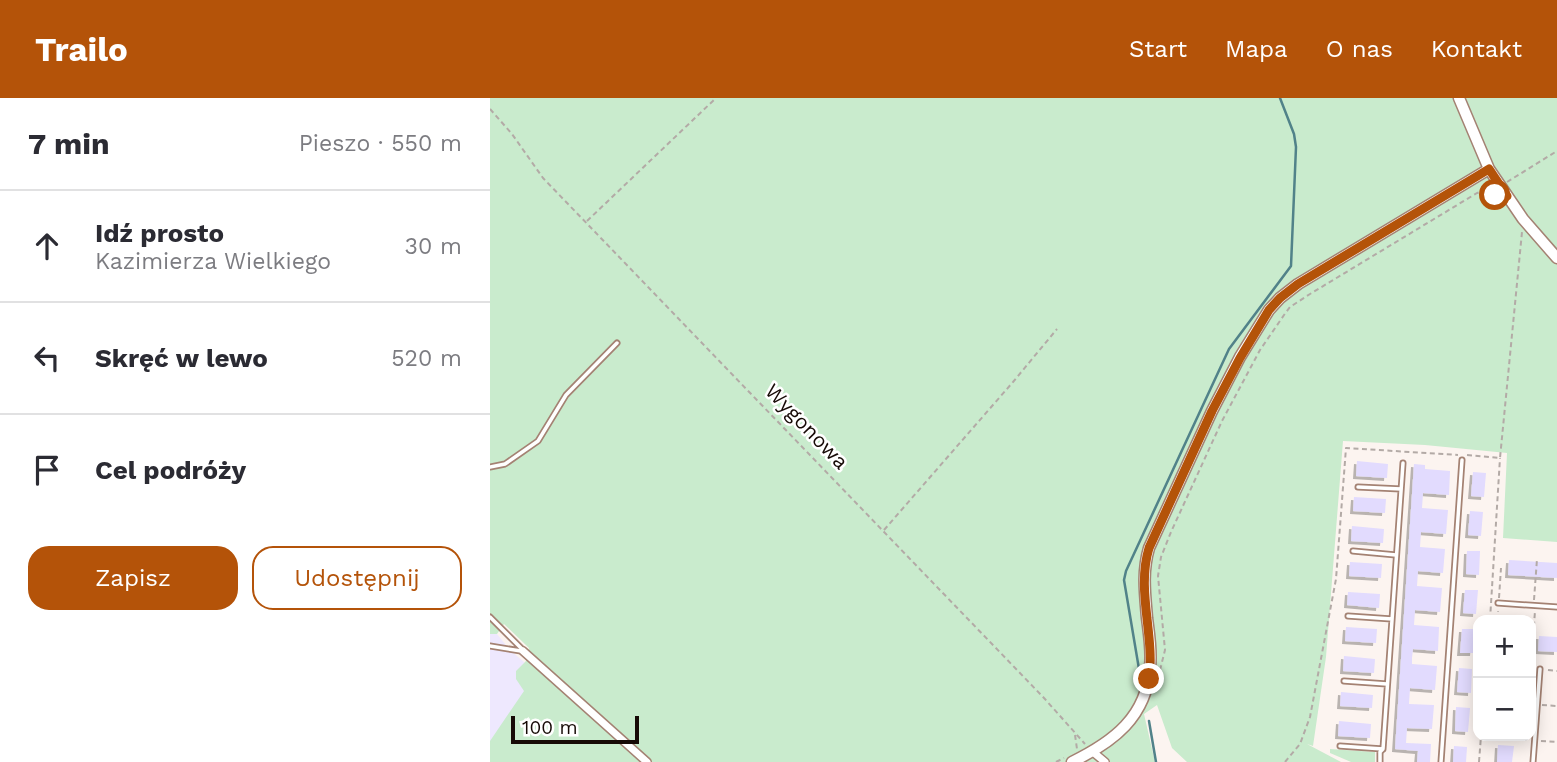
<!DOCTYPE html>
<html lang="pl">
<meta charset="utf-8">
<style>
:root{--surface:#fff;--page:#f2f2f3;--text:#2b2b33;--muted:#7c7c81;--line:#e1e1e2;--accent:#b45309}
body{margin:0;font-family:"Work Sans",sans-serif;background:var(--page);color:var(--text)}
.controls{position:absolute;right:21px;bottom:21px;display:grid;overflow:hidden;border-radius:14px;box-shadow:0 4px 18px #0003}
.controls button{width:63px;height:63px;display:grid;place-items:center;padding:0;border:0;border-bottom:2px solid var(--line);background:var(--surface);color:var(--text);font:35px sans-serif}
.scale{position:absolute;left:21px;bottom:18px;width:128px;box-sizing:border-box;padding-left:7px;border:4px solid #160a06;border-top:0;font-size:19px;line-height:24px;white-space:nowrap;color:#160a06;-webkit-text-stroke:5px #fff;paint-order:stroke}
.stop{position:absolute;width:21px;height:21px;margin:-16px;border:5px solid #b45309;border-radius:50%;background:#fff}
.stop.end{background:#b45309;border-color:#fff;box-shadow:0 2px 7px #0008}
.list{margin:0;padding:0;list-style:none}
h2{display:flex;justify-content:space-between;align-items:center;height:91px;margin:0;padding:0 28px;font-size:30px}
h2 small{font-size:23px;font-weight:400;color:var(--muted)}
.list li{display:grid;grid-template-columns:46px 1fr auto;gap:21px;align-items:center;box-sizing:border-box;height:112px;padding:0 28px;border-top:2px solid var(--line)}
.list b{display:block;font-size:26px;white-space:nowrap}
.list p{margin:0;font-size:23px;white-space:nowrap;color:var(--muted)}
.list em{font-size:23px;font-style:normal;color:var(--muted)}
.actions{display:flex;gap:14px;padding:21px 28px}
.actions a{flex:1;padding:16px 0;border:2px solid var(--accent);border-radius:21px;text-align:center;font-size:24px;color:var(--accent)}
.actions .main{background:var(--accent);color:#fff}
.icon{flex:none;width:38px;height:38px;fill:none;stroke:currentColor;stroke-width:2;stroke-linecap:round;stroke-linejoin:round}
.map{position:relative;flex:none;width:1067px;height:664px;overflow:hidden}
header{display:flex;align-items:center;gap:42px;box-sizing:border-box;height:98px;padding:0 35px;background:var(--accent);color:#fff}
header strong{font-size:33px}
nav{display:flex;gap:38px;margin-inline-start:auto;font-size:24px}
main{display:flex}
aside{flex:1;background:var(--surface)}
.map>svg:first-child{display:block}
.industrial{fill:#eee8fe}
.green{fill:#c9ebcd}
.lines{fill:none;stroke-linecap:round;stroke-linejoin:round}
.stream{stroke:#518289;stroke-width:2.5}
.building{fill:#e2dbfe;filter:url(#shadow)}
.lane-casing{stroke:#a48273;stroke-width:7}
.street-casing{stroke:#a48273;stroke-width:10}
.secondary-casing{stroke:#a48273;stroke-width:13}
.path{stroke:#b3aaa6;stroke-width:2;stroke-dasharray:5 3.5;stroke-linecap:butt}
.lane{stroke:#fff;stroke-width:3.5}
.street{stroke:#fff;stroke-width:7}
.secondary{stroke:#fff;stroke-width:10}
.route{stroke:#b45309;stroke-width:9}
.labels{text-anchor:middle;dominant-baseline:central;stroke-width:5;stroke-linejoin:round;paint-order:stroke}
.street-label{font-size:21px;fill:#160a06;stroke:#fff}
</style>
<header>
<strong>Trailo</strong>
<nav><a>Start</a><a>Mapa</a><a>O nas</a><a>Kontakt</a></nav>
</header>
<main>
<aside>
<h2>7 min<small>Pieszo · 550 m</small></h2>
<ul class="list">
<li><svg class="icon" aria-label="ahead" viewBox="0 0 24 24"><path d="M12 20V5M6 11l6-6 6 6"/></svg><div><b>Idź prosto</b><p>Kazimierza Wielkiego</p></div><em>30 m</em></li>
<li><svg class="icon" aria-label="left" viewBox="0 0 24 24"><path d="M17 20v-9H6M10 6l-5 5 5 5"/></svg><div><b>Skręć w lewo</b></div><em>520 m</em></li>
<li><svg class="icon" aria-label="arrive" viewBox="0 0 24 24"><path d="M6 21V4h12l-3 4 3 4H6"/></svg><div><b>Cel podróży</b></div></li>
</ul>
<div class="actions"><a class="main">Zapisz</a><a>Udostępnij</a></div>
</aside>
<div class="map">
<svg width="1067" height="664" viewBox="0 0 1067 664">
<defs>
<filter id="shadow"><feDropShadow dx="-3" dy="3" stdDeviation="0" flood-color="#0004"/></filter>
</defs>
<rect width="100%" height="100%" fill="#fcf4f0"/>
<path class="industrial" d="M0,529L7,536L20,552L76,600L0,664Z"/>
<path class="green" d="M0,0H1067V444L1013,440L1017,355L935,347L853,343L836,559L823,648L817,646L851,664H697L682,650L667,607L654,616L665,664H0V643L34,593L26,581V573L36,563L39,550L14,526L7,536H0Z
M840,651L885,654V664H861L840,655Z"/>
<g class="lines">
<path class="stream" d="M649,571L634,482L636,473L739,251L801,168L806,49L804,36L790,0
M659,623L666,664"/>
</g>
<path class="building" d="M867,363L898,366L897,380L866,378Z
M924,366L935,367V371L960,373L959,397L933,395L932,410L958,412L956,436L931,434L930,449L955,451L953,475L928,473L927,488L952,490L950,514L925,512L924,527L949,529L948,553L923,551L922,560V566L947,568L945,592L920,590L919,606L944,607L942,631L917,630L916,645L941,646L940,664H927L928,653L905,651Z
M983,374L996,375L994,399L981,398Z
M864,399L896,401L895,415L863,413Z
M980,413L993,414L991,438L978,437Z
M862,428L894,431L893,445L861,443Z
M977,453H990L989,477L976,476Z
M1019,462L1067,465V480L1018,477Z
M860,464L892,466L891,480L859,478Z
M975,492H988L986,516L973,515Z
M858,494L890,496L889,510L857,507Z
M856,529L887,531L886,545L855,543Z
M972,531H985L983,555H970Z
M1049,538L1067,539V554L1048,553Z
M854,558L885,561L884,575L853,573Z
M969,570L982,571L981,595L967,594Z
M851,594L883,597L882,610L850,608Z
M966,609L980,610L978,634L965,633Z
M849,623L881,626L880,640L848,638Z
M1008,647L1024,648L1022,664H1007Z
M964,648L977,649L976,664H963Z"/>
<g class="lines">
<g class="lane-casing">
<path id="lane" d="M0,369L15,366L48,343L76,297L127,245
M868,389L911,391
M863,453L906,457
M1008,505L1067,509
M858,518L902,521
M0,519L32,551
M0,548L31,553
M854,583L897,586
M850,648L893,651
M890,664V654L893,651L913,365
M951,664L972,362
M1043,664L1050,571"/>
</g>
<g class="street-casing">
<path id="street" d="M33,553L157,664
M603,654L615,664"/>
</g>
<g class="secondary-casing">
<path id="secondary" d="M969,0L999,71L1033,121L1067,160
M582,664C623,644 657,619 660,569C662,553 659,536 657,520C655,496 652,474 659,450L722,313L750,259L779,212L790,200L808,186L999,71"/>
</g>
<path class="path" d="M0,11L22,36L53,80L554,600L595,646
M1017,84L1067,53
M97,123L226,0
M977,357L1010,360L1032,134
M394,432L523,284L567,231
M1009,500L1011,470
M1044,502L1047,461
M1000,522L1010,360
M1007,522L1008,513
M1042,554L1045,513
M670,572L675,552L668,478L671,459L681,434L732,323L770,252L794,217L800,209L820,196L987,95L993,93L1005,98
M1058,572L1067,573
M1052,607L1067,608
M585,637L587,651
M1006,640L1038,642
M1051,643L1067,644
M566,664L574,660
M795,664L810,646L820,619L846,481L856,350L968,357
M989,664L991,638"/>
<use href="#lane" class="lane"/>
<use href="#street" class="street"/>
<use href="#secondary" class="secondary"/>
</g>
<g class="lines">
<path class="route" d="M659,581C665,537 646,493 659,450L722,313L750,260L779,212L790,200L808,186L999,71L1017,98L1005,97"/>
</g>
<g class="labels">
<g class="street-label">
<text transform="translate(317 328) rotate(46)">Wygonowa</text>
</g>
</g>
</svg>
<div class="controls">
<button>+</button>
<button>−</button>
</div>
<div class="scale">100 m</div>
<div class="stop" style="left:1005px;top:97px"></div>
<div class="stop end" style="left:659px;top:581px"></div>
</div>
</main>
